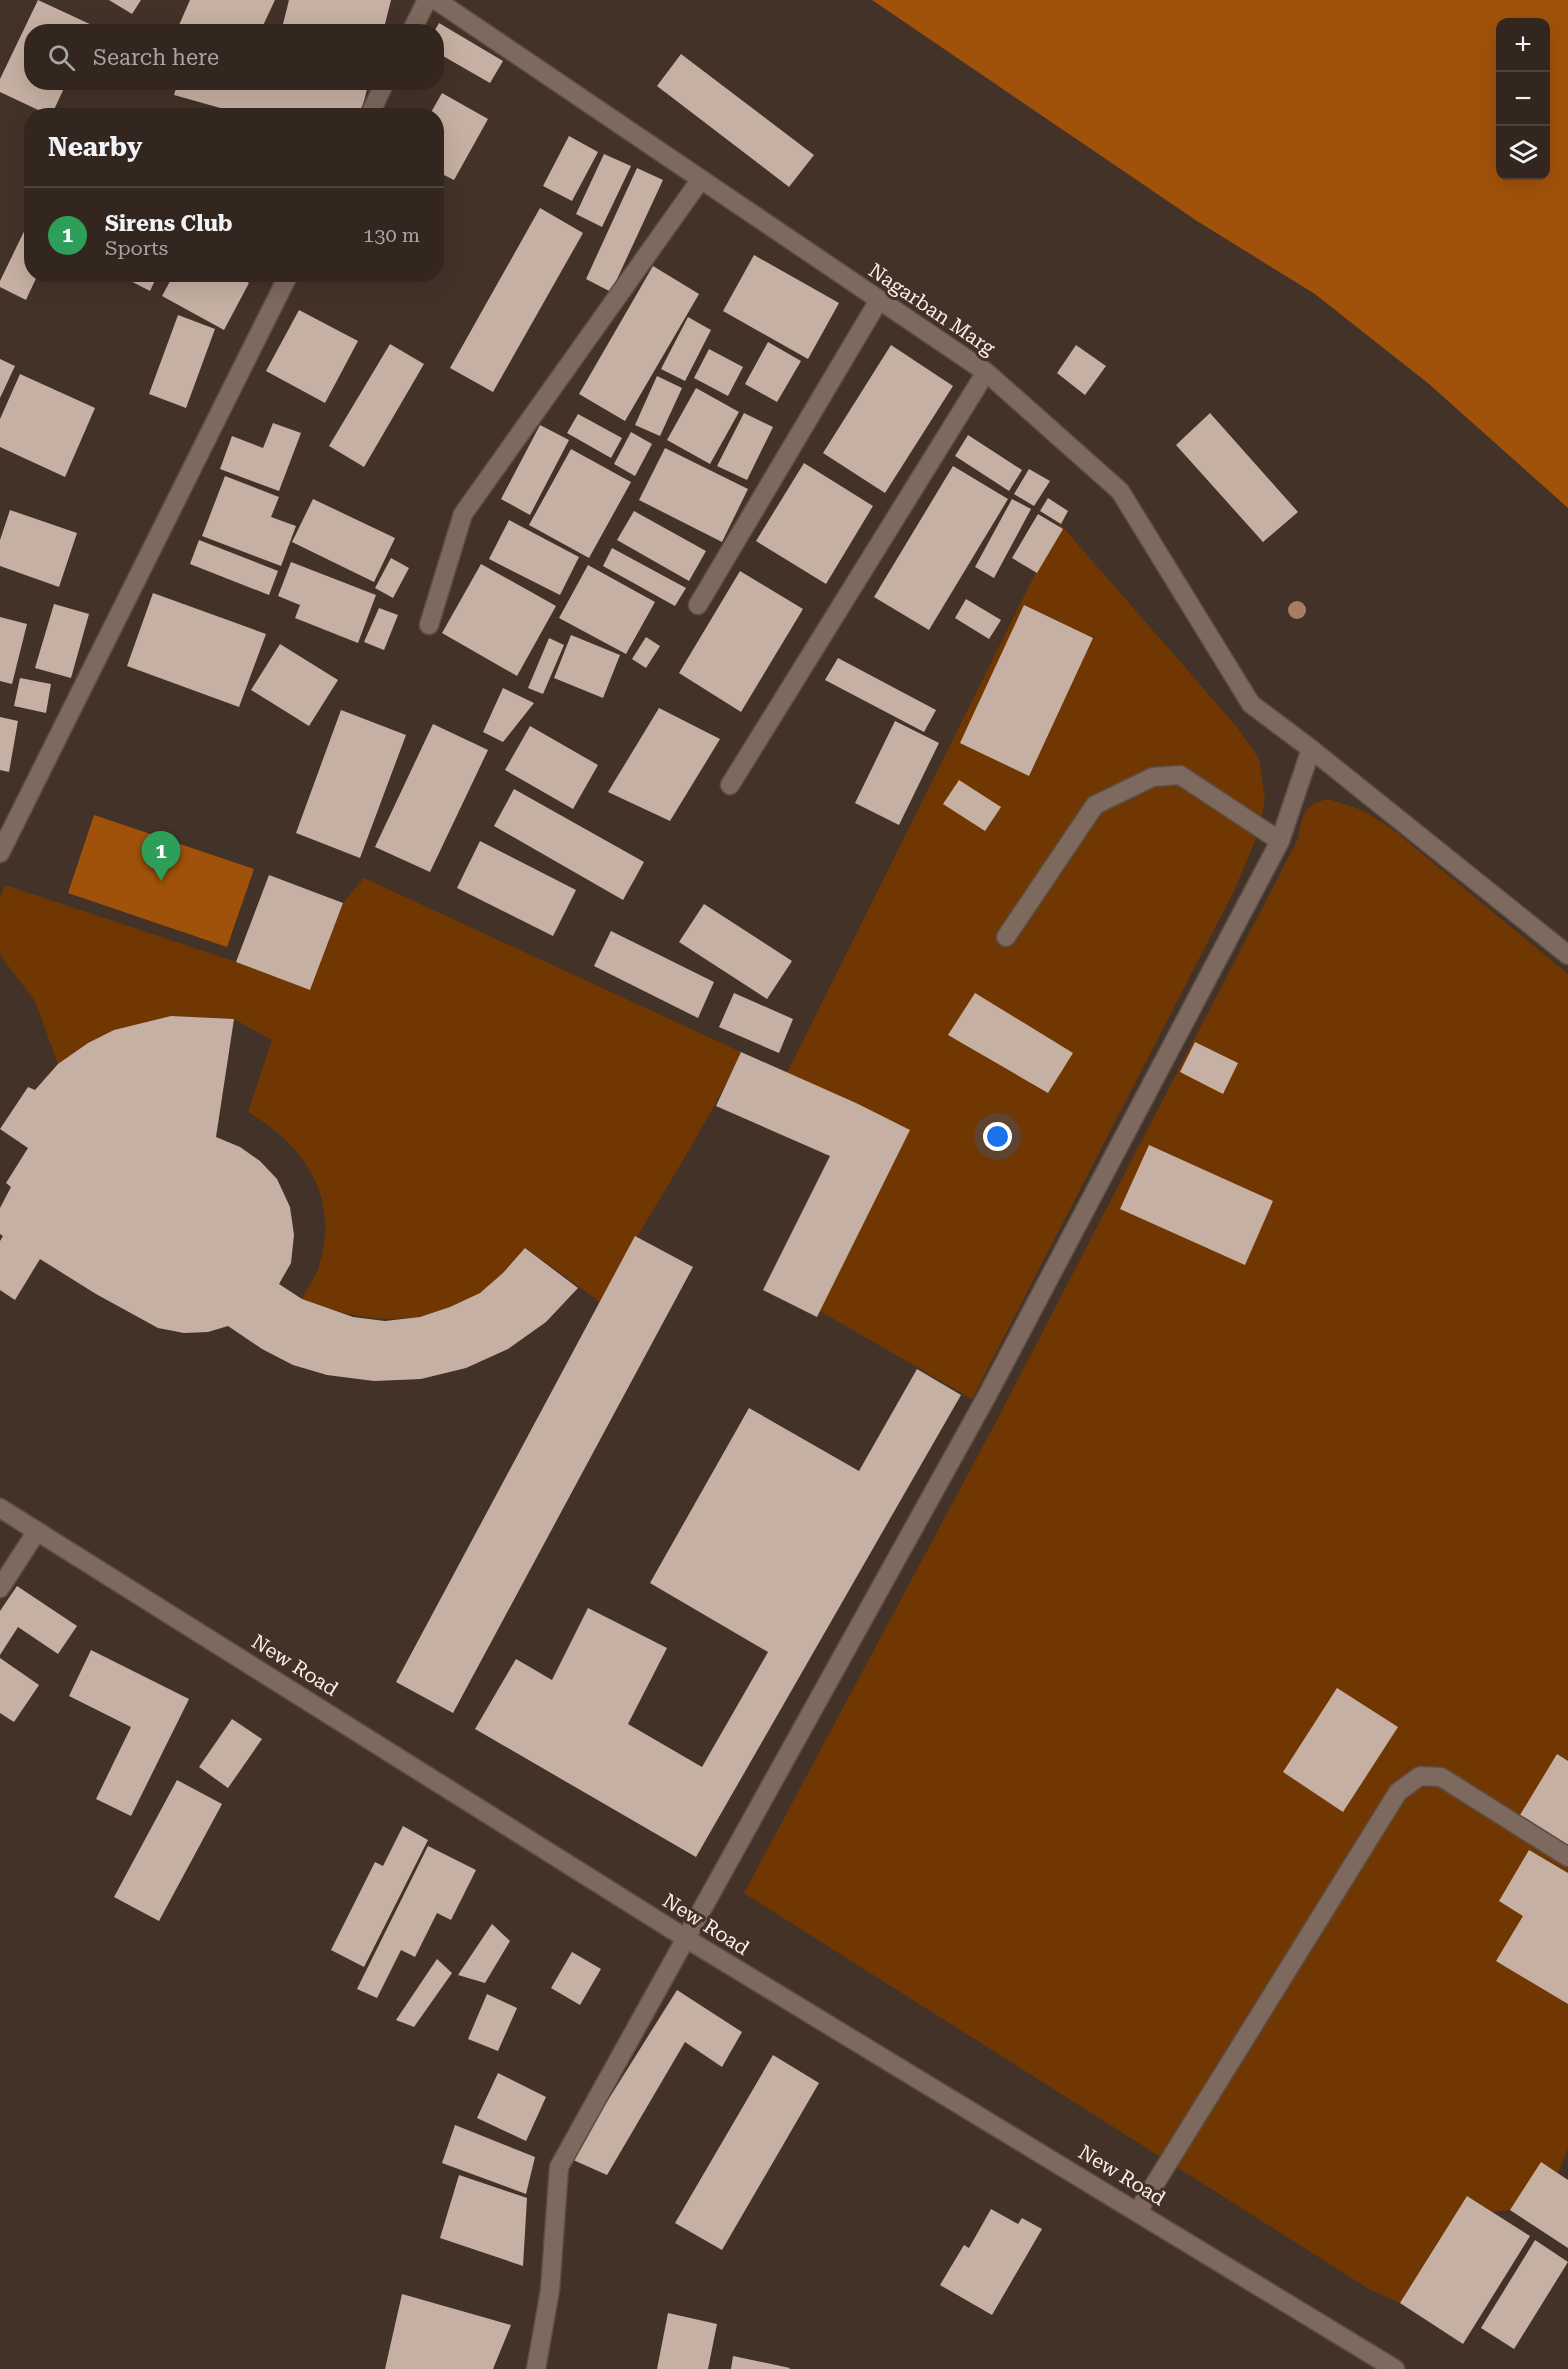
<!DOCTYPE html>
<meta charset="utf-8">
<style>
:root{--surface:#32261e;--page:#3d322b;--text:#f1f3f6;--muted:#a8a5a4;--line:#4d433c;--accent:#94b7fd}
body{margin:0;font-family:"Roboto Serif",serif;background:var(--page);color:var(--text)}
.controls{position:absolute;right:18px;top:18px;display:grid;overflow:hidden;border-radius:12px;box-shadow:0 6px 24px #0002}
.controls button{width:54px;height:54px;display:grid;place-items:center;padding:0;border:0;border-bottom:2px solid var(--line);background:var(--surface);color:var(--text);font:30px sans-serif}
.you{position:absolute;left:998px;top:1137px;width:21px;height:21px;margin:-15px;border:4px solid #fff;border-radius:50%;background:#1a73e8;box-shadow:0 0 0 9px #1a73e833}
.badge{display:grid;place-items:center;width:39px;height:39px;border-radius:50%;background:var(--accent);color:#fff;font-size:20px;font-weight:700}
.pin{position:absolute;translate:-50% -50px;filter:drop-shadow(0 2px 3px #0008)}
.pin::after{content:'';position:absolute;top:32px;width:21px;height:18px;background:inherit;clip-path:polygon(0 0,100% 0,50% 100%)}
.list{margin:0;padding:0;list-style:none}
h2{display:flex;justify-content:space-between;align-items:center;height:78px;margin:0;padding:0 24px;font-size:26px}
h2 small{font-size:20px;font-weight:400;color:var(--muted)}
.list li{display:grid;grid-template-columns:39px 1fr auto;gap:18px;align-items:center;box-sizing:border-box;height:96px;padding:0 24px;border-top:2px solid var(--line)}
.list b{display:block;font-size:22px;white-space:nowrap}
.list p{margin:0;font-size:20px;white-space:nowrap;color:var(--muted)}
.list em{font-size:20px;font-style:normal;color:var(--muted)}
.icon{flex:none;width:33px;height:33px;fill:none;stroke:currentColor;stroke-width:2;stroke-linecap:round;stroke-linejoin:round}
.map{position:relative;flex:none;width:1568px;height:2369px;overflow:hidden}
.search{position:absolute;background:var(--surface);box-shadow:0 6px 24px #0002;left:24px;top:24px;width:420px;height:66px;display:flex;align-items:center;gap:15px;box-sizing:border-box;padding:0 21px;border-radius:24px;color:var(--muted);font-size:22px}
.panel{position:absolute;background:var(--surface);box-shadow:0 6px 24px #0002;left:24px;top:108px;width:420px;height:174px;border-radius:24px}
.map>svg:first-child{display:block}
.green{fill:#703703}
.water{fill:#a1520a;fill-rule:evenodd}
.building{fill:#c6b0a3}
.lines{fill:none;stroke-linecap:round;stroke-linejoin:round}
.minor-casing{stroke:#5c4e44;stroke-width:21}
.minor{stroke:#7d695d;stroke-width:18}
.tree{fill:#a97d62}
.labels{text-anchor:middle;dominant-baseline:central;stroke-width:6;stroke-linejoin:round;paint-order:stroke}
.street-label{font-size:20px;fill:#fcf1ea;stroke:#433228}
</style>
<div class="map">
<svg width="1568" height="2369" viewBox="0 0 1568 2369">
<rect width="100%" height="100%" fill="#433228"/>
<path class="green" d="M1060,524L1237,727L1259,759L1265,799L1258,834L1234,891L972,1399L820,1311L910,1130L787,1073Z
M1328,799L1362,810L1391,828L1568,974V2148L1558,2173L1510,2210L1493,2212L1467,2196L1400,2303L1369,2289L744,1893L998,1418L1298,839C1302,815 1303,805 1328,799Z
M364,878L741,1052C701,1139 645,1218 600,1302L526,1248C512,1264 498,1282 479,1293C421,1329 362,1324 302,1299C307,1288 316,1277 319,1266C340,1198 306,1146 248,1112L272,1040L234,1019L171,1016L114,1030L88,1043L58,1064L35,1001L0,955V897L5,885L236,962L310,990L343,903Z"/>
<path class="water" d="M872,0H1568V508L1429,384L1315,294L1197,221ZM1500,22H1546V176H1500Z
M94,815L254,869L227,947L68,893Z"/>
<path class="building" d="M38,0L94,26L91,32H32V82H67L51,116L0,92V79Z
M109,0H141L132,14Z
M190,0H275L260,32H176Z
M289,0H391L383,32H281Z
M439,23L503,61L490,83L436,52V32H434Z
M681,54L814,155L789,187L657,86Z
M178,82H236L265,90L267,82H369L360,116H249L174,95Z
M442,93L488,119L454,180L436,171V116H429Z
M569,136L598,152L572,201L543,186Z
M604,154L631,166L602,227L576,214Z
M637,168L663,180L611,292L586,279Z
M540,208L583,233L493,392L450,368Z
M32,215V274H38L26,300L0,287V281Z
M754,255L839,303L808,359L723,311Z
M653,266L699,294L625,421L579,394Z
M117,274H158L150,291Z
M174,274H233L249,283L224,330L162,296Z
M299,310L358,341L325,403L266,371Z
M178,315L215,329L186,408L149,394Z
M688,317L711,330L685,381L661,369Z
M768,342L801,361L777,402L745,384Z
M390,344L424,364L364,467L329,446Z
M891,345L953,386L885,493L823,453Z
M1076,345L1106,366L1085,395L1057,373Z
M709,349L743,367L728,396L694,378Z
M0,359L15,366L0,398Z
M20,374L95,408L65,477L0,447V419Z
M657,376L682,388L660,436L635,425Z
M696,388L739,412L710,464L667,440Z
M744,413L773,427L747,480L717,466Z
M1210,413L1298,512L1263,542L1176,445Z
M578,414L622,438L611,458L567,433Z
M273,423L301,433L279,491L220,469L232,436L263,448Z
M540,425L569,440L530,515L501,499Z
M631,432L652,444L635,476L614,464Z
M968,435L1022,470L1009,491L955,456Z
M665,448L748,489L722,542L639,500Z
M571,449L631,482L589,558L529,525Z
M804,463L873,506L826,584L756,541Z
M953,466L1008,499L929,630L874,597Z
M1029,469L1050,481L1034,506L1014,494Z
M225,476L279,497L271,517L296,526L281,566L202,536Z
M1048,498L1068,511L1061,524L1040,511Z
M313,499L395,538L374,582L292,542Z
M1012,499L1031,509L994,578L975,567Z
M10,510L77,533L59,587L0,566V540Z
M634,511L706,551L689,581L617,540Z
M1038,514L1063,529L1037,573L1012,558Z
M509,520L579,557L560,595L489,559Z
M199,540L278,571L269,595L190,564Z
M612,548L686,588L675,606L603,566Z
M391,558L409,568L393,598L375,588Z
M291,562L376,595L358,643L295,618L300,605L278,596Z
M481,564L556,606L517,676L442,633Z
M588,565L655,602L626,654L559,618Z
M740,571L803,609L741,712L679,673Z
M153,593L266,634L239,707L127,666Z
M966,599L1001,620L989,639L955,618Z
M54,604L89,614L71,678L35,668Z
M1024,605L1093,638L1029,776L960,743Z
M379,608L398,615L384,650L364,642Z
M0,617L27,624L12,684L0,681Z
M571,635L620,655L603,698L554,678Z
M646,637L660,646L646,668L632,659Z
M549,638L564,645L543,694L528,688Z
M280,644L338,680L309,726L251,690Z
M838,658L936,710L924,732L825,680Z
M20,678L51,684L46,713L14,706Z
M503,688L534,703L503,742L483,732Z
M659,708L720,739L670,821L608,792Z
M341,710L406,735L360,858L296,833Z
M0,717L18,721L9,772L0,770Z
M895,721L939,743L899,825L855,803Z
M433,724L488,750L430,872L375,847Z
M530,726L598,765L573,809L505,770Z
M959,780L1001,807L985,831L943,804Z
M514,789L644,862L623,900L494,826Z
M480,841L576,890L553,936L457,888Z
M269,875L343,903L310,990L236,962Z
M704,904L792,961L767,999L679,942Z
M611,931L714,982L698,1018L594,966Z
M734,993L793,1019L779,1053L719,1027Z
M975,993L1073,1053L1048,1093L948,1035Z
M171,1016L234,1019L216,1137L240,1147L260,1161L277,1179L290,1207L294,1235L291,1263L279,1284L302,1299L353,1317L385,1321L420,1317L450,1307L480,1293L503,1273L525,1248L578,1288L546,1322L508,1349L466,1368L421,1379L374,1381L327,1375L293,1365L262,1349L228,1326L208,1332L184,1333L158,1328L96,1294L40,1259L15,1300L0,1290V1241L3,1236L0,1234V1208L11,1187L6,1183L28,1148L0,1129L28,1087L35,1090L58,1064L88,1043L114,1030Z
M1195,1042L1238,1063L1223,1094L1180,1072Z
M741,1052L856,1103L910,1130L817,1317L763,1290L830,1156L716,1106Z
M1149,1145L1273,1201L1245,1265L1120,1209Z
M635,1236L693,1267L453,1713L396,1682Z
M917,1369L961,1395L696,1857L475,1729L516,1659L552,1680L588,1608L667,1648L628,1724L702,1767L768,1652L650,1583L749,1408L859,1471Z
M17,1586L77,1626L58,1654L18,1627L0,1655V1611Z
M91,1650L189,1699L131,1816L96,1799L131,1727L69,1696Z
M0,1658L39,1685L14,1722L0,1713Z
M1337,1688L1398,1727L1343,1812L1283,1772Z
M232,1719L262,1739L228,1788L199,1767Z
M1557,1754L1568,1761V1845L1520,1815Z
M177,1780L222,1804L159,1921L114,1897Z
M403,1826L428,1840L364,1967L331,1950L375,1862L383,1866Z
M428,1846L476,1870L451,1920L437,1913L415,1957L401,1950L377,1998L357,1989Z
M1529,1850L1568,1873V2004L1496,1961L1523,1916L1499,1901Z
M492,1924L510,1941L485,1983L458,1975Z
M572,1952L601,1969L580,2005L551,1988Z
M437,1959L452,1973L414,2027L396,2020Z
M677,1990L742,2032L722,2067L685,2042L607,2175L571,2159Z
M487,1994L517,2008L498,2051L468,2039Z
M773,2055L819,2083L722,2250L675,2223Z
M498,2073L546,2097L526,2141L477,2118Z
M455,2125L535,2157L526,2194L442,2163Z
M1541,2162L1568,2180V2248L1510,2210Z
M459,2175L527,2198L523,2266L440,2238Z
M1467,2196L1530,2236L1463,2344L1400,2303Z
M991,2209L1018,2224L1022,2218L1042,2229L992,2315L940,2285L964,2245L969,2248Z
M1535,2240L1568,2262L1514,2349L1481,2328Z
M402,2294L511,2325L493,2369H385Z
M668,2313L717,2324L708,2369H657Z
M733,2356L790,2368L789,2369H731Z"/>
<g class="lines">
<g class="minor-casing">
<path id="minor" d="M436,0L986,372L1120,491L1251,704L1311,749L1568,955
M411,32L427,0
M369,116L385,82
M698,605L879,300
M429,625L463,514L701,179
M730,785L986,372
M0,853L289,274
M1006,937L1095,805L1153,777L1180,775L1280,841
M0,1508L687,1939L1395,2369
M0,1588L37,1531
M1138,2211L1398,1792L1420,1776L1441,1777L1568,1857
M536,2369L550,2290L559,2167L988,1394L1280,841L1311,749"/>
</g>
<use href="#minor" class="minor"/>
</g>
<circle class="tree" cx="1297" cy="610" r="9"/>
<g class="labels">
<g class="street-label">
<text transform="translate(932 309) rotate(34)">Nagarban Marg</text>
<text transform="translate(295 1665) rotate(32)">New Road</text>
<text transform="translate(706 1924) rotate(32)">New Road</text>
<text transform="translate(1122 2175) rotate(31)">New Road</text>
</g>
</g>
</svg>
<div class="controls">
<button>+</button>
<button>−</button>
<button><svg class="icon" aria-label="layers" viewBox="0 0 24 24"><path d="M12 4l9 5-9 5-9-5zM3 14l9 5 9-5"/></svg></button>
</div>
<div class="you"></div>
<div class="pin badge" style="left:161px;top:881px;background:#2e9e5b">1</div>
<div class="search"><svg class="icon" aria-label="search" viewBox="0 0 24 24"><circle cx="10" cy="10" r="6"/><path d="M15 15l6 6"/></svg>Search here</div>
<section class="panel">
<h2>Nearby<small></small></h2>
<ul class="list">
<li><span class="badge" style="background:#2e9e5b">1</span><div><b>Sirens Club</b><p>Sports</p></div><em>130 m</em></li>
</ul>
</section>
</div>
